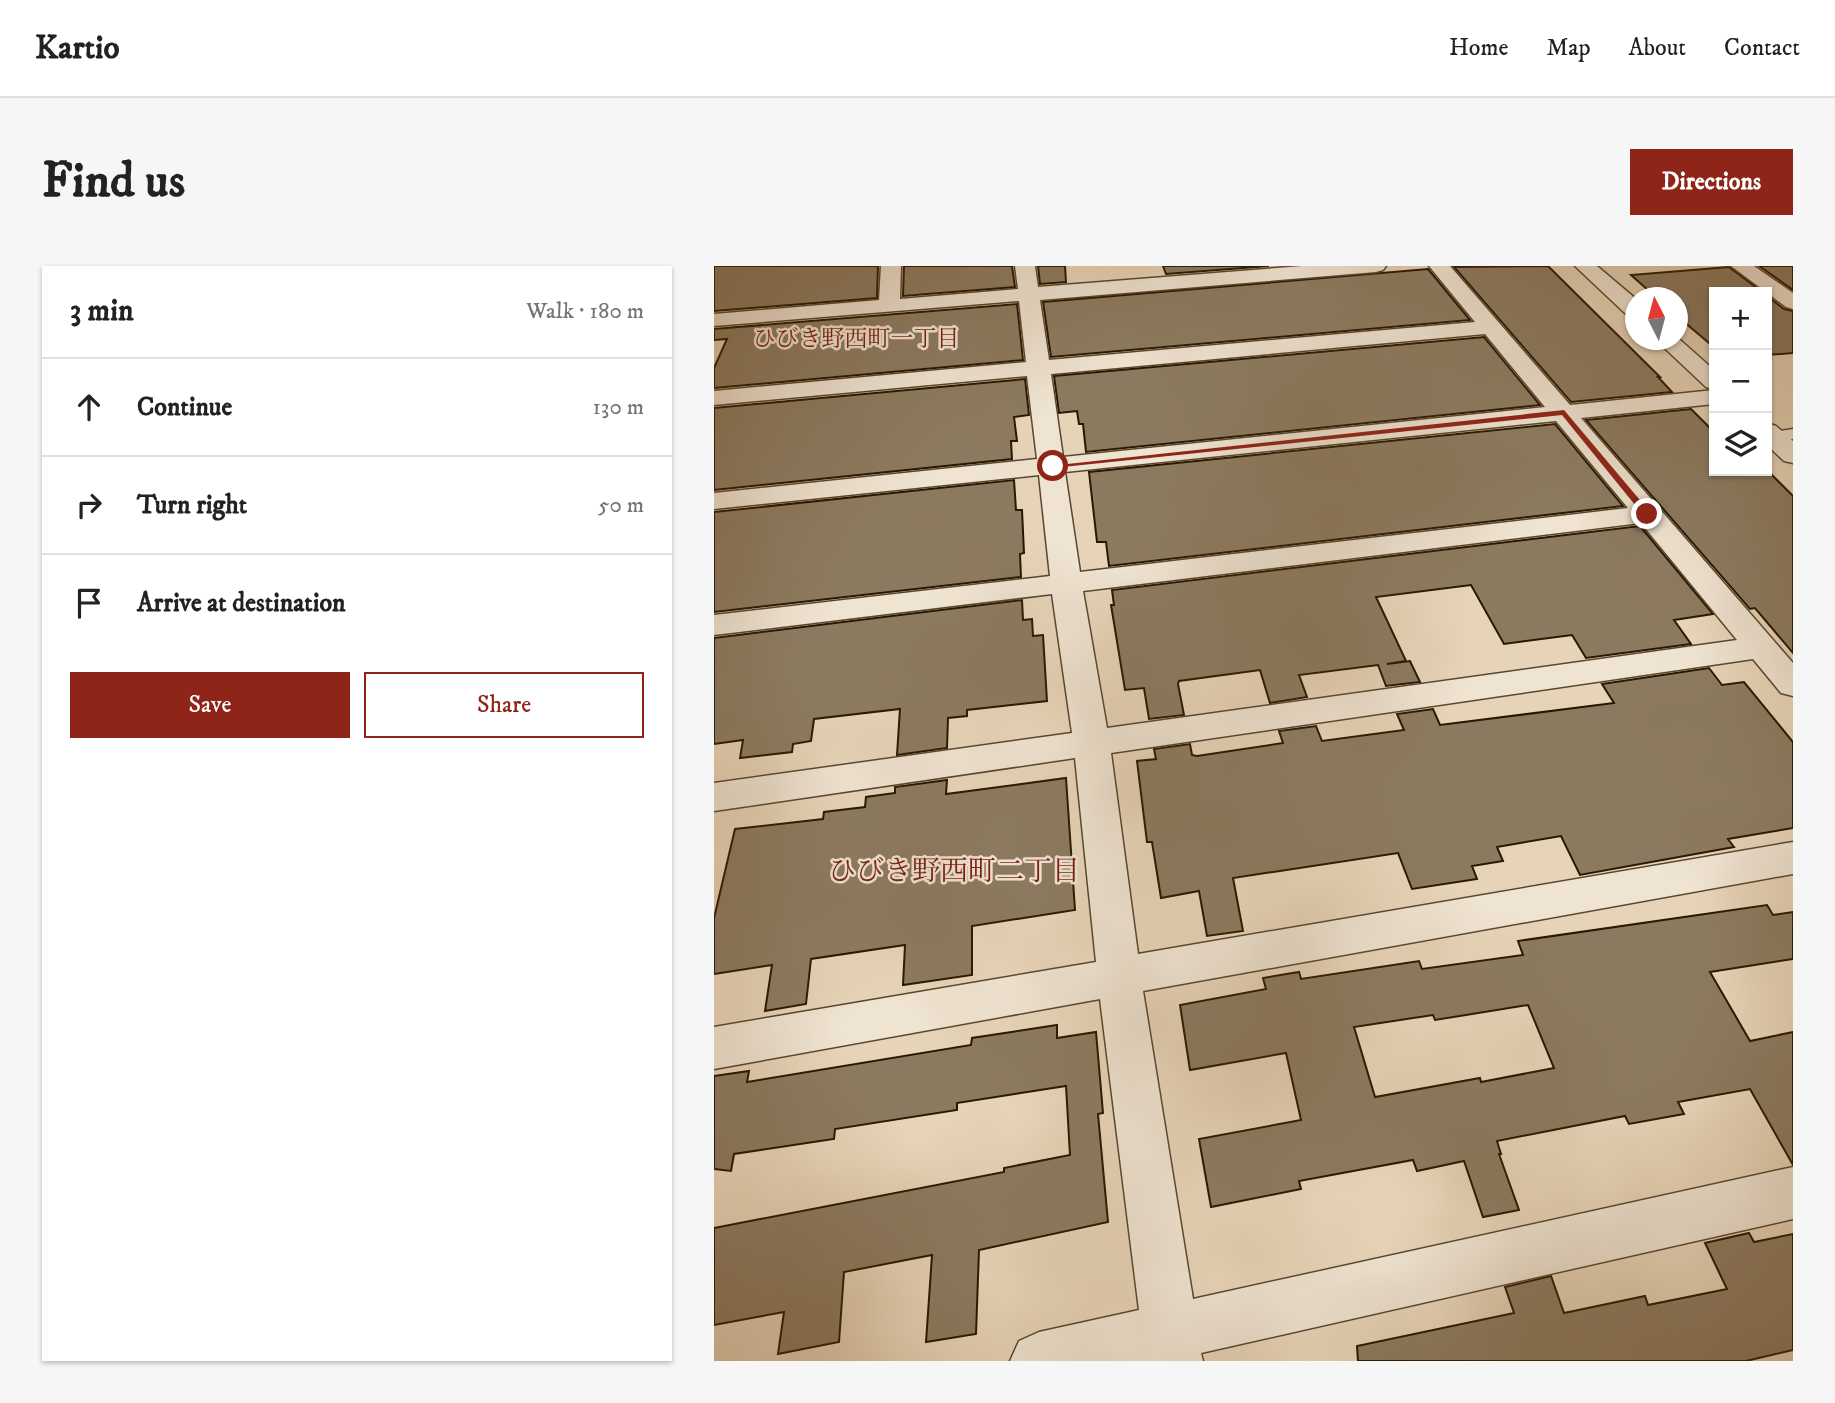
<!DOCTYPE html>
<meta charset="utf-8">
<style>
:root{--surface:#fff;--page:#f6f6f6;--text:#222;--muted:#767676;--line:#e0e0e0;--accent:#8f2418}
body{margin:0;font-family:"IM FELL DW Pica","Noto Serif JP",serif;background:var(--page);color:var(--text)}
.controls{position:absolute;right:21px;top:21px;display:grid;overflow:hidden;border-radius:0px;box-shadow:0 2px 5px #0004}
.controls button{width:63px;height:63px;display:grid;place-items:center;padding:0;border:0;border-bottom:2px solid var(--line);background:var(--surface);color:var(--text);font:35px sans-serif}
.compass{position:absolute;left:911px;top:21px;width:63px;height:63px;border-radius:50%;background:var(--surface);box-shadow:0 2px 5px #0004;rotate:354deg}
.stop{position:absolute;width:21px;height:21px;margin:-16px;border:5px solid #8f2418;border-radius:50%;background:#fff}
.stop.end{background:#8f2418;border-color:#fff;box-shadow:0 2px 7px #0008}
.list{margin:0;padding:0;list-style:none}
h2{display:flex;justify-content:space-between;align-items:center;height:91px;margin:0;padding:0 28px;font-size:30px}
h2 small{font-size:23px;font-weight:400;color:var(--muted)}
.list li{display:grid;grid-template-columns:46px 1fr auto;gap:21px;align-items:center;box-sizing:border-box;height:98px;padding:0 28px;border-top:2px solid var(--line)}
.list b{display:block;font-size:26px;white-space:nowrap}
.list em{font-size:23px;font-style:normal;color:var(--muted)}
.actions{display:flex;gap:14px;padding:21px 28px}
.actions a{flex:1;padding:16px 0;border:2px solid var(--accent);border-radius:0px;text-align:center;font-size:24px;color:var(--accent)}
.actions .main{background:var(--accent);color:#fff}
.icon{flex:none;width:38px;height:38px;fill:none;stroke:currentColor;stroke-width:2;stroke-linecap:round;stroke-linejoin:round}
.map{position:relative;flex:none;width:1079px;height:1095px;overflow:hidden;border-radius:0px}
header{display:flex;align-items:center;gap:42px;box-sizing:border-box;height:98px;padding:0 35px;background:var(--surface);border-bottom:2px solid var(--line)}
header strong{font-size:33px}
nav{display:flex;gap:38px;margin-inline-start:auto;font-size:24px}
.intro{display:flex;align-items:center;justify-content:space-between;box-sizing:border-box;height:168px;padding:0 42px}
h1{margin:0;font-size:49px}
.button{padding:18px 32px;border-radius:0px;background:var(--accent);color:#fff;font-size:24px;font-weight:700}
main{display:flex;gap:42px;padding:0 42px}
aside{flex:1;background:var(--surface);border-radius:0px;box-shadow:0 2px 5px #0004}
.map>svg:first-child{display:block}
.building{fill:#8c7a60;stroke:#291801;stroke-width:2;fill-rule:evenodd}
.lines{fill:none;stroke-linecap:round;stroke-linejoin:round}
.service-casing{stroke:#58472f;stroke-width:3}
.minor-casing{stroke:#58472f;stroke-width:3}
.tertiary-casing{stroke:#58472f;stroke-width:3}
.service{fill:#efe3d1;fill-rule:evenodd}
.minor{fill:#efe3d1;fill-rule:evenodd}
.tertiary{fill:#efe3d1;fill-rule:evenodd}
.route{fill:#8f2418}
.labels{text-anchor:middle;dominant-baseline:central;stroke-width:5;stroke-linejoin:round;paint-order:stroke}
.far-neighbourhood-label{font-size:23px;fill:#7a1f14;stroke:#efe3d1}
.neighbourhood-label{font-size:28px;fill:#7a1f14;stroke:#efe3d1}
</style>
<header>
<strong>Kartio</strong>
<nav><a>Home</a><a>Map</a><a>About</a><a>Contact</a></nav>
</header>
<div class="intro"><h1>Find us</h1><a class="button">Directions</a></div>
<main>
<aside>
<h2>3 min<small>Walk · 180 m</small></h2>
<ul class="list">
<li><svg class="icon" aria-label="ahead" viewBox="0 0 24 24"><path d="M12 20V5M6 11l6-6 6 6"/></svg><div><b>Continue</b></div><em>130 m</em></li>
<li><svg class="icon" aria-label="right" viewBox="0 0 24 24"><path d="M7 20v-9h11M14 6l5 5-5 5"/></svg><div><b>Turn right</b></div><em>50 m</em></li>
<li><svg class="icon" aria-label="arrive" viewBox="0 0 24 24"><path d="M6 21V4h12l-3 4 3 4H6"/></svg><div><b>Arrive at destination</b></div></li>
</ul>
<div class="actions"><a class="main">Save</a><a>Share</a></div>
</aside>
<div class="map">
<svg width="1079" height="1095" viewBox="0 0 1079 1095">
<rect width="100%" height="100%" fill="#e7d4b8"/>
<filter id="stains"><feTurbulence type="fractalNoise" baseFrequency=".00286" numOctaves="4"/><feColorMatrix values="0 0 0 0 .2 0 0 0 0 .09 0 0 0 0 .02 0 0 0 .5 -.17"/></filter>
<radialGradient id="worn" r=".72"><stop offset=".6" stop-color="#630" stop-opacity="0"/><stop offset="1" stop-color="#630" stop-opacity=".3"/></radialGradient>
<path class="building" d="M0,0H164L163,32L0,45Z
M190,0H298L301,21L189,30Z
M324,0H351L352,16L326,18Z
M449,0H555L452,8Z
M834,0L946,111H944L958,126L857,136L740,1Z
M1045,0H1079V24Z
M1015,1L1048,26H1000V77H995L963,50V32H943L917,9Z
M714,3L756,54L337,91L329,36Z
M1053,30L1070,43L1079,45V87L1053,89Z
M303,38L309,94L0,122V102L13,73L0,74V63Z
M770,71L826,139L372,186L369,158H365L363,145L345,147L340,110Z
M311,113L315,149L300,151L303,175H297L298,193L0,224V142Z
M977,143L1000,166V205H1054L1079,230V387L1041,342L1036,343L872,154Z
M841,158L909,240L395,300L392,276H383L375,206Z
M300,214L302,244H308L310,287L306,288L307,311L0,346V246Z
M926,260L999,348L960,354L977,378L872,392L858,369L790,378L757,319L662,331L692,395L673,398L696,395L706,416L672,420L664,399L585,409L593,431L556,437L546,404L465,415L464,418L470,449L435,453L430,422L411,424L397,339H400L398,324Z
M308,334L309,354L318,353L319,370L329,369L333,435L253,444V450L234,452L233,482L183,489L186,443L100,453L97,475L79,478L78,486L26,492L29,474L0,478V372Z
M995,402L1008,419L1030,416L1079,476V562L1014,573L1020,581L866,609L847,570L783,581L789,595L758,600L763,613L698,623L684,587L519,612L529,665L493,670L485,625L447,632L438,576H433L423,495L442,493L440,483L476,478L478,489L483,490L569,477L565,465L602,460L608,475L690,464L683,448L719,443L726,459L900,437L888,418Z
M352,512L361,644L258,660V709L189,719L191,679L97,693L92,738L51,745L58,699L0,708V652L21,563L109,553L110,546L151,541L152,531L181,527V521L233,514L232,528Z
M1053,639L1059,649L1079,646V693L996,706L1036,775L1079,766V899L1036,823L964,836L970,848L915,858L911,850L783,875L787,888H785L805,944L769,951L750,895L703,905L699,894L585,915L587,923L497,941L485,873L587,854L572,787L476,804L466,739L552,723L549,712L585,706L587,713L705,695L708,703L809,689L804,675ZM814,739L840,802L767,816L766,812L661,831L640,761L719,749L721,754Z
M343,759V772L382,766L389,847L384,848L394,956L265,984L262,1068L212,1076L218,989L130,1006L125,1076L64,1088L70,1046L0,1059V962L290,906V902L356,889L352,820L243,837V844L121,863L120,873L20,888L17,905L0,903V810L35,805L33,816L257,779L258,772Z
M1035,967L1040,976L1079,968V1084L1032,1095H644L643,1080L800,1047L791,1021L837,1010L850,1047L931,1030L934,1039L1013,1023L991,977Z"/>
<g class="lines">
<g class="service-casing">
<path id="service" d="M1079,163V173L1059,175L1053,173V167Z"/>
</g>
<g class="minor-casing">
<path id="minor" d="M167,0H187L186,33L304,23L301,0H321L324,21L588,0H672L669,4L662,6L326,34L335,94L761,56L715,0H736L856,139L1000,124V138L867,152L1079,397V430L1067,427L1039,393L397,487L424,688L1079,576V608L429,725L479,1033L1079,901V953L487,1087L489,1095H296L305,1075L325,1066L425,1044L386,733L0,803V761L382,696L361,492L0,545V517L358,467L338,328L0,369V349L336,310L325,209L0,243V227L323,193L313,110L0,139V125L312,96L305,35L0,60V48L165,34ZM771,68L831,141L349,191L337,108ZM842,155L914,242L366,306L351,206ZM927,257L1023,374L393,462L369,325Z
M1017,0H1040L1079,27V43L1072,41Z"/>
</g>
<g class="tertiary-casing">
<path id="tertiary" d="M861,0H883L922,33V51L914,50Z
M964,72L1000,104V123L992,121L942,74Z
M1053,157L1062,160L1079,175V197L1070,195L1053,179Z"/>
</g>
<use href="#service" class="service"/>
<use href="#minor" class="minor"/>
<use href="#tertiary" class="tertiary"/>
</g>
<path class="route" d="M850,144L936,246V250H930L848,149L339,202L335,200Z"/>
<g class="labels">
<g class="far-neighbourhood-label">
<text x="142" y="73">ひびき野西町一丁目</text>
</g>
<g class="neighbourhood-label">
<text x="240" y="605">ひびき野西町二丁目</text>
</g>
</g>
<rect width="100%" height="100%" filter="url(#stains)"/>
<rect width="100%" height="100%" fill="url(#worn)"/>
</svg>
<div class="controls">
<button>+</button>
<button>−</button>
<button><svg class="icon" aria-label="layers" viewBox="0 0 24 24"><path d="M12 4l9 5-9 5-9-5zM3 14l9 5 9-5"/></svg></button>
</div>
<svg class="compass" viewBox="-18 -18 36 36"><path d="M0-13l5 13h-10z" fill="#e53935"/><path d="M0 13l5-13h-10z" fill="#767676"/></svg>
<div class="stop" style="left:339px;top:200px"></div>
<div class="stop end" style="left:933px;top:248px"></div>
</div>
</main>
